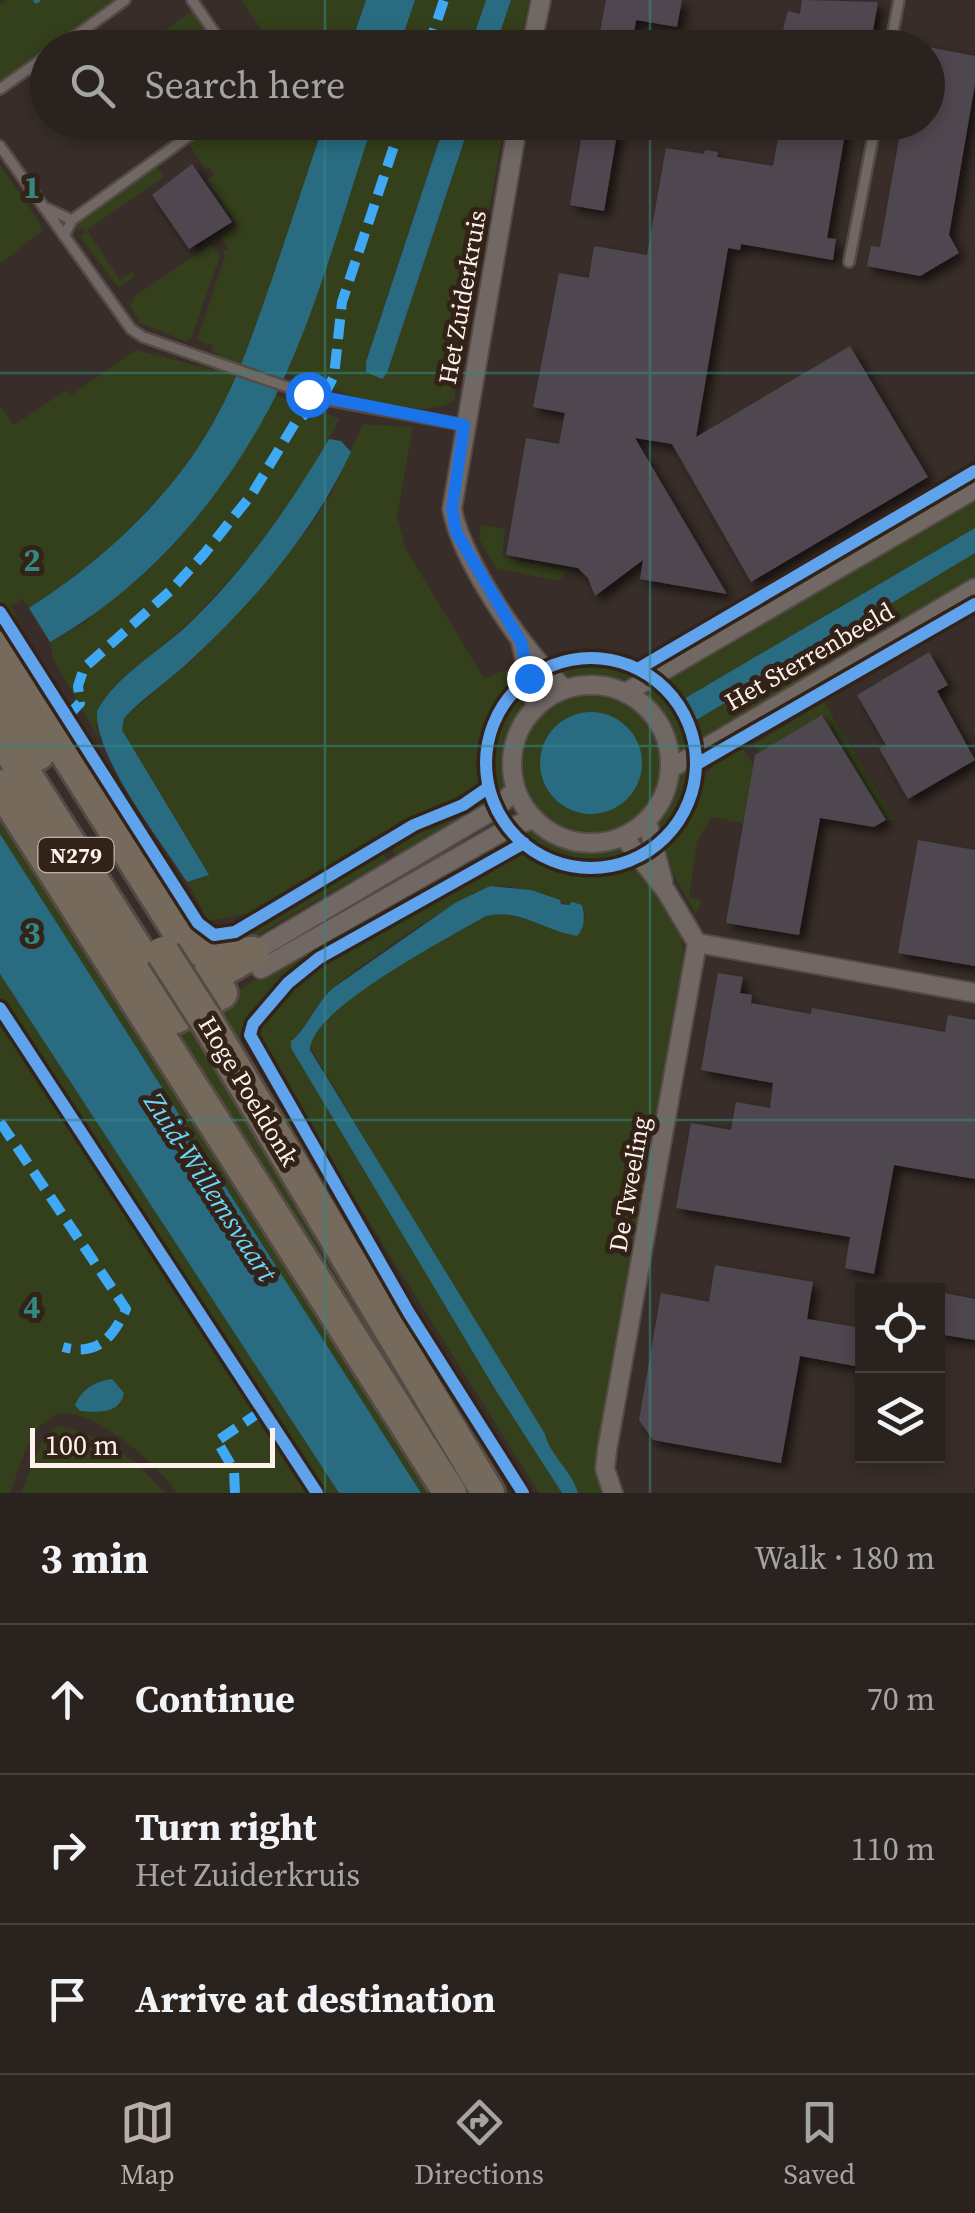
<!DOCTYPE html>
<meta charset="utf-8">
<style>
:root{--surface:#2a221e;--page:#322a27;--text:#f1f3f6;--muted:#a5a4a4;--line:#463f3c;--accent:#b9ada7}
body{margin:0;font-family:"Source Serif 4",serif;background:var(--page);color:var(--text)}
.controls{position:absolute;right:30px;bottom:30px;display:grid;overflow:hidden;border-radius:0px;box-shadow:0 5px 15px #0003}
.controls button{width:90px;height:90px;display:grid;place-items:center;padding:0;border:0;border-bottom:2px solid var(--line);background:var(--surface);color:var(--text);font:50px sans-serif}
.scale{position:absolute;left:30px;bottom:25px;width:245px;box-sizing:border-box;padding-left:10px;border:5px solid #fff2ec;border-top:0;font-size:28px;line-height:35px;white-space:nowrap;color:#fff2ec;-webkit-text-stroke:8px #332218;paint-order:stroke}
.stop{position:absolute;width:30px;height:30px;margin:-22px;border:8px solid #1a73e8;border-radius:50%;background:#fff}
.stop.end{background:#1a73e8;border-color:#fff;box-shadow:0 2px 10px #0008}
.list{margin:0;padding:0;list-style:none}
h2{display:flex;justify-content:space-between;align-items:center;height:130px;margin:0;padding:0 40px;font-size:42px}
h2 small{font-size:32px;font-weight:400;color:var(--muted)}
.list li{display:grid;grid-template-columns:65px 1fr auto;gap:30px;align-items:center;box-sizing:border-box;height:150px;padding:0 40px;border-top:2px solid var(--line)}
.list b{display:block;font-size:38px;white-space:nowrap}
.list p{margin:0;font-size:32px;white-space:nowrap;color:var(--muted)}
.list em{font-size:32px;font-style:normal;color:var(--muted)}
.icon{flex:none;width:55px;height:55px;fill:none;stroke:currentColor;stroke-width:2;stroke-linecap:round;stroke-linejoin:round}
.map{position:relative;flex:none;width:975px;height:1493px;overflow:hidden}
.search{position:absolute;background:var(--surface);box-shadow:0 5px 15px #0003;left:30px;right:30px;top:30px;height:110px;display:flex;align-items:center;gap:25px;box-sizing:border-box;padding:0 35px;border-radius:55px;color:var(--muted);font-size:38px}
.sheet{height:580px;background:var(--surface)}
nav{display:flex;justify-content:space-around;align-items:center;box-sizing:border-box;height:140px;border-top:2px solid var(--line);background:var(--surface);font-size:28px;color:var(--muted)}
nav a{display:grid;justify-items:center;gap:5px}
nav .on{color:var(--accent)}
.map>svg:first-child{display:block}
.green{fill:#343f1c;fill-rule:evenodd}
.water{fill:#296c82}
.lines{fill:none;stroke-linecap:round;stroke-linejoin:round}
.stream{stroke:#296c82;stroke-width:5}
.building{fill:#4f474f;filter:url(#shadow)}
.lane-casing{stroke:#544a46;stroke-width:14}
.street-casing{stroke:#544a46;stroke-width:22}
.highway-casing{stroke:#544a46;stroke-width:38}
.lane{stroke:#716864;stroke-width:9}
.street{stroke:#716864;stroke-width:18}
.highway{stroke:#766a5d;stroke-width:32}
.highway-bridge-casing{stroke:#544a46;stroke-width:38;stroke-linecap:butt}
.highway-bridge{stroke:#766a5d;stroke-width:32}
.quiet{stroke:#3fa9f5;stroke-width:10;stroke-dasharray:20 10;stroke-linecap:butt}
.cycleway-casing{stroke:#332218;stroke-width:19}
.cycleway{stroke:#60a3ed;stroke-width:12}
.route{stroke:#1a73e8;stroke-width:12}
.grid{fill:none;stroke:#338981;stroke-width:2.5;stroke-opacity:0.55}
.labels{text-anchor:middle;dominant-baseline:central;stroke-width:10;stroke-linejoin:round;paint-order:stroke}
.shield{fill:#332218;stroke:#c2b4ac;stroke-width:2.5}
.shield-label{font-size:22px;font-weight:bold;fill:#fff2ec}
.street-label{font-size:25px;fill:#fff2ec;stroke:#332218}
.water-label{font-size:28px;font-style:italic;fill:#6bd5fa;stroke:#332218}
.grid-label{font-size:32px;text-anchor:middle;font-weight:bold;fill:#338981;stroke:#332218;stroke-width:10;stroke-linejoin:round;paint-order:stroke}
</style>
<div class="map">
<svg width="975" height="1493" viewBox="0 0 975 1493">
<defs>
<filter id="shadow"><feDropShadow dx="6" dy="6" stdDeviation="5" flood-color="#0009"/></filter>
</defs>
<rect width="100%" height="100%" fill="#382d28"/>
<path class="green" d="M7,0H115L0,81V5Z
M241,0H366L350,48L258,47L268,39Z
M415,0H486L470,47L399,48Z
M511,0H530L518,47L495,48Z
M193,10L219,47H148L145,44Z
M220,123H324C307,174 290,225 273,276C255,327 239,378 212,425C169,500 101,562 29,608L22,599L11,606L16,615L10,619L0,604V406L14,425L66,390L71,395L136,350L213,370L218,354L212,351L213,346L197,340L225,256L223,252L229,248L220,237L238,225L207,180L214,175L208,167L205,169L189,144Z
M373,123H445L366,362L381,379L387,373L470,123H505L454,401C413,425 330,387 286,373Z
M0,165L38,220L42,231L0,264Z
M157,167L164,177L87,230L120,280L132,272L134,275L132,279L118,287L80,237L85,232L83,228L77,231V225Z
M211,244L220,256L191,339L185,341L140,323L130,306L135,296Z
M275,395L340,419L293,500L264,541L194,619L121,681L96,725L100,741L53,658L50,642L86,622L246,449Z
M363,424L413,427L397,516L405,548L484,678L519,666V675C484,709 476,744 479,792L413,822L262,911L209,921L187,882L208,876L122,730L124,718L194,658L244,605L308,529L332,492Z
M975,498V528L682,700L661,677Z
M481,525L505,529L502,557L569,571L558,581L496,568L479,539Z
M975,553V583L699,744L693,722Z
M0,624L202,934L215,940L230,939L378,853L384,855L392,866L354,879L235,948L207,946L0,639Z
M599,661L623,665L644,676C625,682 567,681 551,669L575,662Z
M653,682C674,700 686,720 692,747L677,757C674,728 661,708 639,690Z
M527,684C529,707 514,722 508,744C504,763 509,782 498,798C483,755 493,714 527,684Z
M587,691C687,694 687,833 592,834C572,835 552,826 538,811C495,763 530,700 587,691ZM623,722C643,742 646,770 632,794L547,789L542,778L541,753Z
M824,702L895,820H886L823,715L759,753L754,744Z
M743,749L754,765L743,823L711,817L697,842L689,897L702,900L696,914L665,859L667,845L682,829L694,808L705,774L713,766Z
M693,760C691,793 679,818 656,841C655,817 675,776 693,760Z
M483,796L488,807L398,858L393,852V842Z
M0,814L434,1493H421L0,834Z
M523,829C542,831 557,843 576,847C595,851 614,843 630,856C588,872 548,862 517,830Z
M505,834L513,843L424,895L417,892L416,888Z
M513,850C539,860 560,873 589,875C608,876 626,865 644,873L681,935L685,966L597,1469L603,1493H578C571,1471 551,1457 545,1434L482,1336L309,1045C334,993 436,945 486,916L499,913L581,932L585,914L582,905C551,906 526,883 494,886C471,888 354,969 333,988C318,1001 303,1033 291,1041L292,1048L495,1389L562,1493H539L253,1037L255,1030L291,986L324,960Z
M407,891L410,897L405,902L308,959C281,983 251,1009 240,1044L216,1003Z
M0,974L339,1493H321L0,1002Z
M0,1018L309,1493H177C160,1467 83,1395 50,1418C27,1432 20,1469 10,1493H0Z
M191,1018L458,1472L453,1475L169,1033Z
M57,1426C102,1434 135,1458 165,1493H21L43,1438Z"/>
<path class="water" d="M366,0H415L399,47H350Z
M486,0H511L495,47H470Z
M324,123H373C343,212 317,312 275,397C225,496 148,587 50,642L29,608C101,562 169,500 212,425C239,378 255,327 273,276C290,225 307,174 324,123Z
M445,123H470L387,373L382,379L366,372V362Z
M329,439L341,441L351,452C315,529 256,600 193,658C171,679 145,696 124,718L122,730L209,875L187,882C161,841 94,757 97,711C118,673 163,650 193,620C248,566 290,505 329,439Z
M975,528V553L693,722L682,700Z
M540 763a51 51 0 1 1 102 0a51 51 0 1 1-102 0Z
M0,834L421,1493H339L0,974Z
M490,886L531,890L560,900L561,904L569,905L572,902L582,905C585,915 585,929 577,936C545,931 519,908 486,916C450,937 309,1010 310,1050L545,1434C551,1457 572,1471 578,1493H562L495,1389L291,1048V1041C304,1033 316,1003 333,988L455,903Z
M112,1379L124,1393C119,1415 98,1412 80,1411L75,1405C82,1389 95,1381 112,1379Z"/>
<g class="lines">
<path class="stream" d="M36,1L38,0"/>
</g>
<path class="building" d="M606,0H682L677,27L636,20L632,48H597Z
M802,0L878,2L870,48H794L795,41L782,38L784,25L788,11L800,14Z
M928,47L975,56V84L949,235L959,253L920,276L867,266L871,246L880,247L902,122H928Z
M584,122H619L604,211L570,205Z
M781,122H847L827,238L836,239L833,260L741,244L740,250L728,248L696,437L850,346L928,477L751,582L672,444L635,438L727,594L640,579L643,560L595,596L588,578L578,568L506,555L526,438L559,444L565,413L533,407L559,273L589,278L594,246L647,255L666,148L704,154L705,150L718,152L717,157L773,166Z
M192,164L232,222L189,249L152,195Z
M929,652L948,685L937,691L975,760L908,799L879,748L886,745L857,695Z
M822,715L886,820L874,827L820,818L799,935L726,923L755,755Z
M918,840L975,850V966L898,953Z
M718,973L743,977L740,993L752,995L751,1003L811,1014L812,1008L945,1032L948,1015L975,1020V1179L894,1165L874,1274L845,1268L850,1237L676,1208L691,1123L731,1130L736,1102L770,1108L773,1083L701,1070Z
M715,1265L813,1282L807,1319L862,1328L860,1367L800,1356L781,1463L653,1440L639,1420L661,1293L709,1302Z
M938,1292L975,1299V1340L938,1334Z"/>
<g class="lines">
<g class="lane-casing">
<path id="lane" d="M192,0L225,48
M59,48L125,0
M890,48L899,0
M0,89L48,55
M0,146L131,329L143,337L322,399L464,425
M46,208L72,220
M64,236L72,220L208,122
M849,262L876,122"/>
</g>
<g class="street-casing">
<path id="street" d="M531,48L541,0
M518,122L452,509C461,559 525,656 565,689
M521,643L536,707
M512 764a79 79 0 1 1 158 0a79 79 0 1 1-158 0Z
M625,693L975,489
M670,769L975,588
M647,821L663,881
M697,943L975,993
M252,953L497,808L515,790
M261,969L509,828L533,819
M613,1493L605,1469L607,1450L697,943L666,891L623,836"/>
</g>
<g class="highway-casing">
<path id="highway" d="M0,648L185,941L214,957L252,953
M0,694L38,754
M0,735L158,983L176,993L185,991L243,958
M0,786L450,1493
M134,993L159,1011L176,1017L221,993
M206,1020L488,1493"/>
</g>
<use href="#lane" class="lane"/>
<use href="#street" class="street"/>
<use href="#highway" class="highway"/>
<g class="highway-bridge-casing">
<path id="highway-bridge" d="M163,953L206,1020"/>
</g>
<use href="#highway-bridge" class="highway-bridge"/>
<path class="quiet" d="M428,48L444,0
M67,717L80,703L78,686L84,668L170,591L204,554L252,494L295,423L322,399L334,376L342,302L402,122
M0,1122L126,1309C112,1339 97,1356 63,1347
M235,1493L234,1470L217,1441L263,1410"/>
<g class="cycleway-casing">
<path id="cycleway" d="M0,612L198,923L214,935L235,932L414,825L463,805L489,787
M486 763a105 105 0 1 1 210 0a105 105 0 1 1-210 0Z
M638,669L975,471
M697,764L975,604
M0,1008L317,1493
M523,1493L409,1313L250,1035L253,1024L288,983L319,958L524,843"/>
</g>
<use href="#cycleway" class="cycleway"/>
</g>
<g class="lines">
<path class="route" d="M308,394L464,425L452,509L456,532L521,642L529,678"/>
</g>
<path class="grid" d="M325,0V48M650,0V48M325,122V1493M650,122V1493M0,373H975M0,746H975M0,1120H975"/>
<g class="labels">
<rect class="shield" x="38.5" y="838" width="75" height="34" rx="8"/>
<g class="shield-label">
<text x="76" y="855">N279</text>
</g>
<g class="street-label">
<text transform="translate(462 297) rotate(-80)">Het Zuiderkruis</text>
<text transform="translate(809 656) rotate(-30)">Het Sterrenbeeld</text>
<text transform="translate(249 1091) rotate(59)">Hoge Poeldonk</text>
<text transform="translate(629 1184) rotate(-80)">De Tweeling</text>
</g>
<g class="water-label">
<text transform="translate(211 1187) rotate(57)">Zuid-Willemsvaart</text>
</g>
</g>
<g class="grid-label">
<text x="32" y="198">1</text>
<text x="32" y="571">2</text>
<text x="32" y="944">3</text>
<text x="32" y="1318">4</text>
</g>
</svg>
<div class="controls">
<button><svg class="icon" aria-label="locate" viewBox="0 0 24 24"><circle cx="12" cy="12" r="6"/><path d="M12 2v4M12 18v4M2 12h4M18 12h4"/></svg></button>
<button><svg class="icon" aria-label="layers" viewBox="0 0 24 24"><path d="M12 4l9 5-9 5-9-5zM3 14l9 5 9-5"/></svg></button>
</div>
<div class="scale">100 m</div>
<div class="stop" style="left:308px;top:394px"></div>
<div class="stop end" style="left:529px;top:678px"></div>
<div class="search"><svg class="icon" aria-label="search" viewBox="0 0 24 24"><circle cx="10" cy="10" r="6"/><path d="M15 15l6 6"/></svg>Search here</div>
</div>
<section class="sheet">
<h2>3 min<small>Walk · 180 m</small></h2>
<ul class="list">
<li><svg class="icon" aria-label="ahead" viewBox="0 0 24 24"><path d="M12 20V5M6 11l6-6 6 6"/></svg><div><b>Continue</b></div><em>70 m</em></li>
<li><svg class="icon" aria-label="right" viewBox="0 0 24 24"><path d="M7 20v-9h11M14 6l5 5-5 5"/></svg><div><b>Turn right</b><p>Het Zuiderkruis</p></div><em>110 m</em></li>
<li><svg class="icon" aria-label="arrive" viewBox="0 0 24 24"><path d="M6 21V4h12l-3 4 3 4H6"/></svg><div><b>Arrive at destination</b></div></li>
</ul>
</section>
<nav>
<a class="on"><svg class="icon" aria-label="map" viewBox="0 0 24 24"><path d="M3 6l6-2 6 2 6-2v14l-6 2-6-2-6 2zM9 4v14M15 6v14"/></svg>Map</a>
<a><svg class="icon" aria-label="directions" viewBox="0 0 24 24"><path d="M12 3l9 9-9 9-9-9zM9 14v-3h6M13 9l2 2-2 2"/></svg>Directions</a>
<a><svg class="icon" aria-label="saved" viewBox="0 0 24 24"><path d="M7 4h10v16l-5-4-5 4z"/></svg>Saved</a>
</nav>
